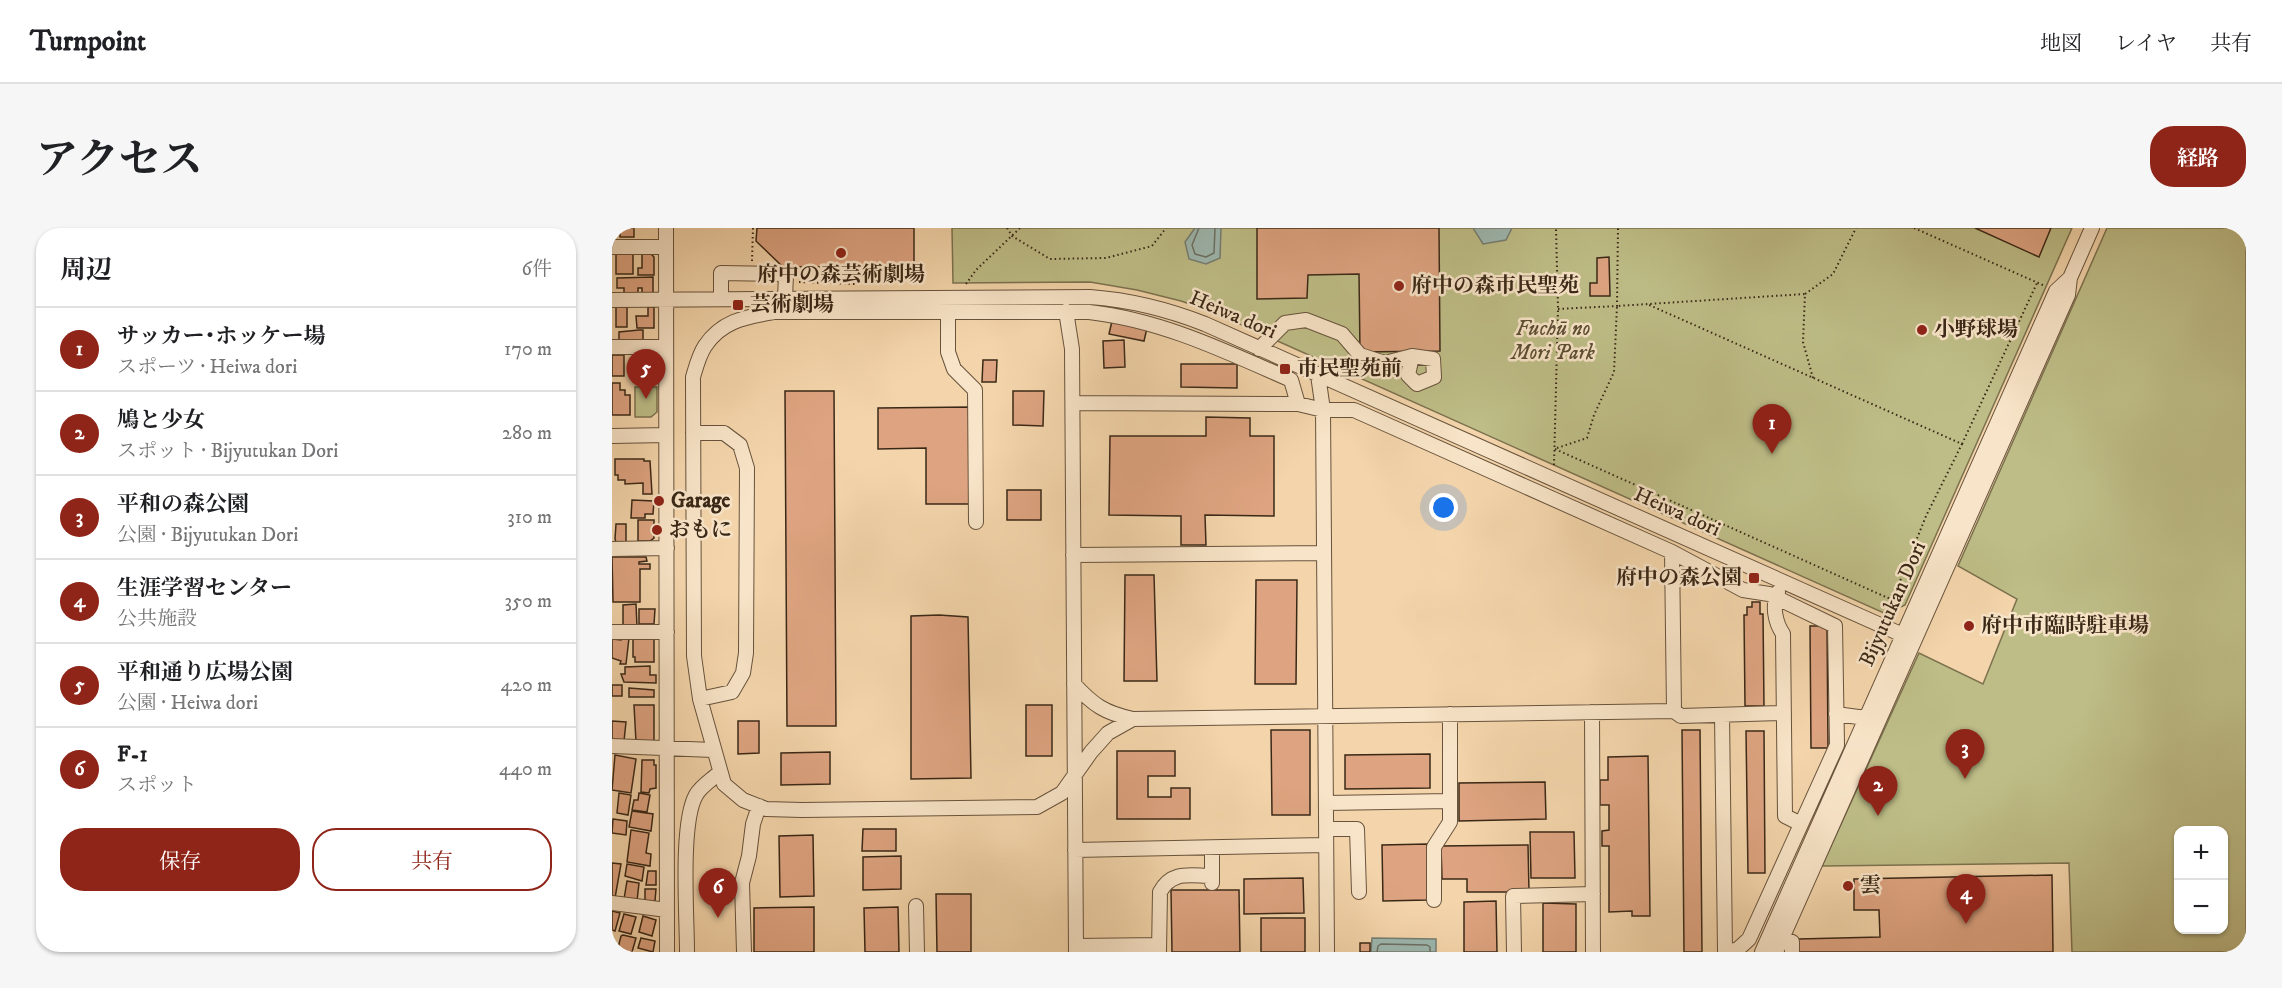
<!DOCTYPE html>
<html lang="ja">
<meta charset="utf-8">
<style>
:root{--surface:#fff;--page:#f6f6f6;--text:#202124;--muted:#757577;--line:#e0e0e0;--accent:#8f2418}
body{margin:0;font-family:"IM FELL DW Pica","Noto Serif JP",serif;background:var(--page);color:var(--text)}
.controls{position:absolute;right:18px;bottom:18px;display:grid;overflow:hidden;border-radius:12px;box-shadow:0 2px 4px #0004}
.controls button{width:54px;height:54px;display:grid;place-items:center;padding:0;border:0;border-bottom:2px solid var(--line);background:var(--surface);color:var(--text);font:30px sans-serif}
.you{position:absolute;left:832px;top:280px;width:21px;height:21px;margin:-15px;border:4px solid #fff;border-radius:50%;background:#1a73e8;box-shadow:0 0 0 9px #1a73e833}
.badge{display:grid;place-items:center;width:39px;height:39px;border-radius:50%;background:var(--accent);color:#fff;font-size:20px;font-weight:700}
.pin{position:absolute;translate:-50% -50px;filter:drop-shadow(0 2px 3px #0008)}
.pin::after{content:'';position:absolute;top:32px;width:21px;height:18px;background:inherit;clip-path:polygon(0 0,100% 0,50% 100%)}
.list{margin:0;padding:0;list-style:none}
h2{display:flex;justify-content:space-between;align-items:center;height:78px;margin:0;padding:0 24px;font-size:26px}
h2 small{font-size:20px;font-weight:400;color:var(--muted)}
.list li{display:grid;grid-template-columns:39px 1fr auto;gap:18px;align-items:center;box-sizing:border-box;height:84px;padding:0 24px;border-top:2px solid var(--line)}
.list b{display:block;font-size:22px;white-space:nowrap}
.list p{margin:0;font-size:20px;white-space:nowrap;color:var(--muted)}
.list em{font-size:20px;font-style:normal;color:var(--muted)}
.actions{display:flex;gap:12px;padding:18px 24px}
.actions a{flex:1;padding:14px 0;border:2px solid var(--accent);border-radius:24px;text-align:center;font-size:21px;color:var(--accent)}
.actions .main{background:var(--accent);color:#fff}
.map{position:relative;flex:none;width:1634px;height:724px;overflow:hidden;border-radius:24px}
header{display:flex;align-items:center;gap:36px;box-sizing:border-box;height:84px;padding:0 30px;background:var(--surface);border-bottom:2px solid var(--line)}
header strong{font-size:28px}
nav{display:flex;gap:33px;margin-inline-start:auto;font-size:21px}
.intro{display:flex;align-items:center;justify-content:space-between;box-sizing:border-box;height:144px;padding:0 36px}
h1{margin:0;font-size:42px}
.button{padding:15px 27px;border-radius:24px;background:var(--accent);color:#fff;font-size:21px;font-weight:700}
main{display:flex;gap:36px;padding:0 36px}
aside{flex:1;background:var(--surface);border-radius:24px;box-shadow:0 2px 4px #0004}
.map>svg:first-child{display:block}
.green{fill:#bebd87;stroke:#7c724f;stroke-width:1.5;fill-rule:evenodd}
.water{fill:#9db8b0;stroke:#757e73;stroke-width:1.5}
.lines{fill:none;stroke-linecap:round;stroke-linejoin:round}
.shore{stroke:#6c7064;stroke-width:1.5}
.building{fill:#dea481;stroke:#3a2817;stroke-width:1.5}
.minor-casing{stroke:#68533c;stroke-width:16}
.path{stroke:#3a2817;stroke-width:2;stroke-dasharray:1.5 3;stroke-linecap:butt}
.minor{stroke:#f8e4c8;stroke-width:14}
.poi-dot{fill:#8f2418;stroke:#f8e4c8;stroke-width:2}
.labels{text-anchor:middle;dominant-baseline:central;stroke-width:5;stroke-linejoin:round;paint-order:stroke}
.poi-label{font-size:21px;font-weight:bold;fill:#3a2817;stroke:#f8e4c8;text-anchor:start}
.street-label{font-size:21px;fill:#3a2817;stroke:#f8e4c8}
.park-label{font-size:21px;font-style:italic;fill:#5b4d33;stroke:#f8e4c8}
</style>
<header>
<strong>Turnpoint</strong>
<nav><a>地図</a><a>レイヤ</a><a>共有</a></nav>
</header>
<div class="intro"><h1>アクセス</h1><a class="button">経路</a></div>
<main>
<aside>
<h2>周辺<small>6件</small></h2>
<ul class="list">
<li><span class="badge">1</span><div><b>サッカー･ホッケー場</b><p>スポーツ · Heiwa dori</p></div><em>170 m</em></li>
<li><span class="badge">2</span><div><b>鳩と少女</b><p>スポット · Bijyutukan Dori</p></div><em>280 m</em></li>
<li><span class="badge">3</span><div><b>平和の森公園</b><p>公園 · Bijyutukan Dori</p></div><em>310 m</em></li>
<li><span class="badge">4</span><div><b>生涯学習センター</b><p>公共施設</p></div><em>350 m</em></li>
<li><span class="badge">5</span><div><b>平和通り広場公園</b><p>公園 · Heiwa dori</p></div><em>420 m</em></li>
<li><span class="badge">6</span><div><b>F-1</b><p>スポット</p></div><em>440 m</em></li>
</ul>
<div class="actions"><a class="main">保存</a><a>共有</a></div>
</aside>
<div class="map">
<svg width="1634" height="724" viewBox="0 0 1634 724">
<rect width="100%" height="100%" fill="#f4d5ab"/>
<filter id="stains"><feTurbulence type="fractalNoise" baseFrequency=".00333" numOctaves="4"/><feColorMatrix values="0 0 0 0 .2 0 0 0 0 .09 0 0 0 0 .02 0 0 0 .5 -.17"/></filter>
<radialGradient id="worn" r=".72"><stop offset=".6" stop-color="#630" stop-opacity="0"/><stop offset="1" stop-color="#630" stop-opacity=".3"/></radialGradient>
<path class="green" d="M340,0H1460L1293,377L1274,386L601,84L569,73L525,62L478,54L341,55Z
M1495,0H1628L1634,6V724H1460L1457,635L1210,638L1307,425L1371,456L1405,371L1346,338ZM1566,602H1612V702H1566Z
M23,159H45V184L39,189H23Z"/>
<path class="water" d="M583,0H609L608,30L594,36L577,31L573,14Z
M861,0H900L894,12L871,16Z
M760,710L824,711V724H759Z"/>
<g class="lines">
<path class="shore" d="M587,0L580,17L583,26L594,29L602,25L603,0
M765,724L766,718L769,716L815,717L818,719V724"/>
</g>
<path class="building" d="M8,0H22V9H8Z
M145,0H302V38L171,39L144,13Z
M645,0H827L828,123L748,124L747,46L696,47L695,70L645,71Z
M1363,0H1439L1427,29Z
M4,26H21V46H4Z
M30,26H39L42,29V47H26V40H30Z
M997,29L998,68H978V55H985V30Z
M41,49V66H30V60H26V67L12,66V60H5V50Z
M4,79H15V99H4Z
M36,79H42V100H25L24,88H36Z
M500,93L535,100L532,113L497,106Z
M27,102H31V113H7V104Z
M512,112L513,139L492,140L491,113Z
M23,124H39L42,127V151H23Z
M0,127H12V148H0Z
M371,132H385L384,154H370Z
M569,136H625V160L569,159Z
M0,155H8V162H13V167H18V187H0Z
M173,163H222L224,498H175Z
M401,163H432L431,198L401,197Z
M359,179L360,276H314V220L266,221V180Z
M594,189L638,190V208H662V288L593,287L594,317H569V288L497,287L498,208H594Z
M3,231H32V233H38L40,266H31V255L13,256V252H6V247H3Z
M395,262H429V292H395Z
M20,272L42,273L41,286H33V290H19Z
M26,292H42V310L38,313H26Z
M4,296H14V314H4L3,311Z
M0,329H34L35,333L27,334V336H38V341H28V374H1Z
M513,347H542L545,453H512Z
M644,352H685L684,456H643Z
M1140,374H1148V386H1151L1152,478H1133L1132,387H1135V379H1140Z
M24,376L25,399L11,398V377Z
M27,381H43L42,396H27Z
M327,387L356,389L359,550L299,551V388Z
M1198,398H1215L1216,520H1199Z
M10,409L17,410L14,436H8L9,433L0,430V411L9,412Z
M21,411H42V434H23V429H21Z
M38,438V447H44V455L12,454L9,446H13V439Z
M0,457H10V468H0Z
M17,460L42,462V469H17Z
M22,477H42V514H24Z
M414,477H440V528H414Z
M0,493L14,494L12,513L0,512Z
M126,493H147V525L126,526Z
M659,502H698V587H660Z
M1070,502H1088L1090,724H1072Z
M1134,503H1152L1153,645H1136Z
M505,523H563V548H536V569H559V560H578V591H505Z
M218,524V556L169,557V525Z
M818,526V560L733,561V527Z
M3,527L24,531L19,565L0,562Z
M1036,528L1038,688H1020V683L997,684V618H990V603L997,602V577H988V552H996V529Z
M30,532H42V537H44V560L38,561L37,565L29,564Z
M933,554L934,591L847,593V555Z
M7,565L19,567L16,587L5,585Z
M27,565L38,567L35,584L20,582L22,572H26Z
M20,583L41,586L39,603L17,599Z
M1,591L15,593L14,607L0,605Z
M251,601H284V623H250Z
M19,602L37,605L34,625L39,626L38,638L15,634Z
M918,604H962L963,650H919Z
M201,607L202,668L168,669L167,608Z
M815,616V672L771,673L770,617Z
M916,617L917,664H855V651H830L829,618Z
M289,628V661L251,662V629Z
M0,635L9,636L3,670H0Z
M15,636L32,639L30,653L13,648Z
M36,643H44V657H34Z
M1440,647L1441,724H1186V711L1268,709L1267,682H1242V651Z
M691,650L692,685L632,686V651Z
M15,653L27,655L25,673L12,671Z
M33,661H44L43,673L33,674Z
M559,662H627L628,724H560Z
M324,666H359V724H325Z
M884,673L885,724H852V674Z
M931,675L964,676V724H931Z
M202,679V724H142V680Z
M286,679L287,724H253L252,680Z
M0,683L8,685L3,703L0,702Z
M12,686L24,689L19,706L7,703Z
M31,688L44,692L40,708L27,704Z
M649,690H693V724H649Z
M11,707L24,710L20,724H5L9,708Z
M29,710L43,713L41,724L26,720Z
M748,715H758V724H748Z"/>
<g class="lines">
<g class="minor-casing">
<path id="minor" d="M54,0L55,724
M0,19H54
M109,71V45L174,46L173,71
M0,72L478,69C518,72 555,81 593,96L1302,412
M336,83V124L342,141L363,162L364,294
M454,83L460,121L464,724
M0,119H54
M647,121L673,95L694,92L730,106L748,127L773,135L800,128L821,131L822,149L805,156L796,147L800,128
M706,147L711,182L715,724
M461,175L686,176L711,182H742L1060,324L1131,362L1157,366L1223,398L1225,517L1137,711L1125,722L1113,723L1110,487
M81,205H112L128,217L135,240L134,425L131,445L120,464L88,471
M0,208L54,207
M0,321L55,320
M1060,324L1062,483
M461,327L711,325
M1166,364C1160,378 1163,394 1171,406L1173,588L1189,596
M0,404H55
M462,456C481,477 493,485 521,491L1062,483L1069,488L1172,485
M980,484L981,724
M1224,486L1254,490
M521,491L496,505L479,524L450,565L425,579L190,582L154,581L131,572L112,556L88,471L82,428L81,149C84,139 87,127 93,118C110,92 135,89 162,84H477C549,92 613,123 679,152L686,176
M0,518L101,522
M714,575L838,573
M714,601H745L747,664
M463,622L714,617
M600,655V620
M822,672V619L838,594V486
M0,675L55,682
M304,678L305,724
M1170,709L1180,714V724
M464,718L547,717
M75,724C75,688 68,595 84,567C89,558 101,551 108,544
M132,724L130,655L137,628L141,596L147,578
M547,724L548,664C560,642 578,648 600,648
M902,724L901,668L981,666
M1150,724L1444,63L1458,50
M1164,724L1456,67L1458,50L1480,0"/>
</g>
<path class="path" d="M395,0L400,8L438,31L494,30L540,18L554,0
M1302,0L1433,58
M140,33L141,0
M187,54L244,56
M354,56L364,42L408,0
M946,81L1005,78L1006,0
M1201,150L1191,114L1193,66L1221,46L1244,0
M1350,216L1425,55
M945,220L975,210L982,187L1002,144L1005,78L1193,66
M943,221L1276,370L1284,363L1314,288L1350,216L1035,76
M942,237L946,81L944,0"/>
<use href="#minor" class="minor"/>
</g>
<g class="poi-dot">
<circle cx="229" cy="25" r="6"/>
<circle cx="787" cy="58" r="6"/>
<rect x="120" y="71" width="12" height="12" rx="3"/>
<circle cx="1310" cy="102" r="6"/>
<rect x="667" y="135" width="12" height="12" rx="3"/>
<circle cx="47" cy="273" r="6"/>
<circle cx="45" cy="302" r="6"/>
<rect x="1136" y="344" width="12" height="12" rx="3"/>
<circle cx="1357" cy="398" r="6"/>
<circle cx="1236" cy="658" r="6"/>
</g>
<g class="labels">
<g class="poi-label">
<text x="229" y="47" text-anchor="middle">府中の森芸術劇場</text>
<text x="799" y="58">府中の森市民聖苑</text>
<text x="138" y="77">芸術劇場</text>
<text x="1322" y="102">小野球場</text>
<text x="685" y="141">市民聖苑前</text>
<text x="59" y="273">Garage</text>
<text x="57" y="302">おもに</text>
<text x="1130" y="350" text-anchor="end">府中の森公園</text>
<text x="1369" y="398">府中市臨時駐車場</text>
<text x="1248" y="658">雲</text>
</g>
<g class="street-label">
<text transform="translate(621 87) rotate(23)">Heiwa dori</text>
<text transform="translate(1065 284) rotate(24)">Heiwa dori</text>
<text transform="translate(1281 376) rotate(-66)">Bijyutukan Dori</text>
</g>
<g class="park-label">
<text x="941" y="101">Fuchū no<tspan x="941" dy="24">Mori Park</tspan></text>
</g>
</g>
<rect width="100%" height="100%" filter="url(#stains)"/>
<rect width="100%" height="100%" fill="url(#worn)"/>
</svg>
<div class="controls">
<button>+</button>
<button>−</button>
</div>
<div class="you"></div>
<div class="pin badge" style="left:1160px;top:226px">1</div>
<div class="pin badge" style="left:1266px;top:588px">2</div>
<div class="pin badge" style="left:1353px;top:551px">3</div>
<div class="pin badge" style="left:1354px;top:696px">4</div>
<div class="pin badge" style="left:34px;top:171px">5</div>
<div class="pin badge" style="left:106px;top:690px">6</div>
</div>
</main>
